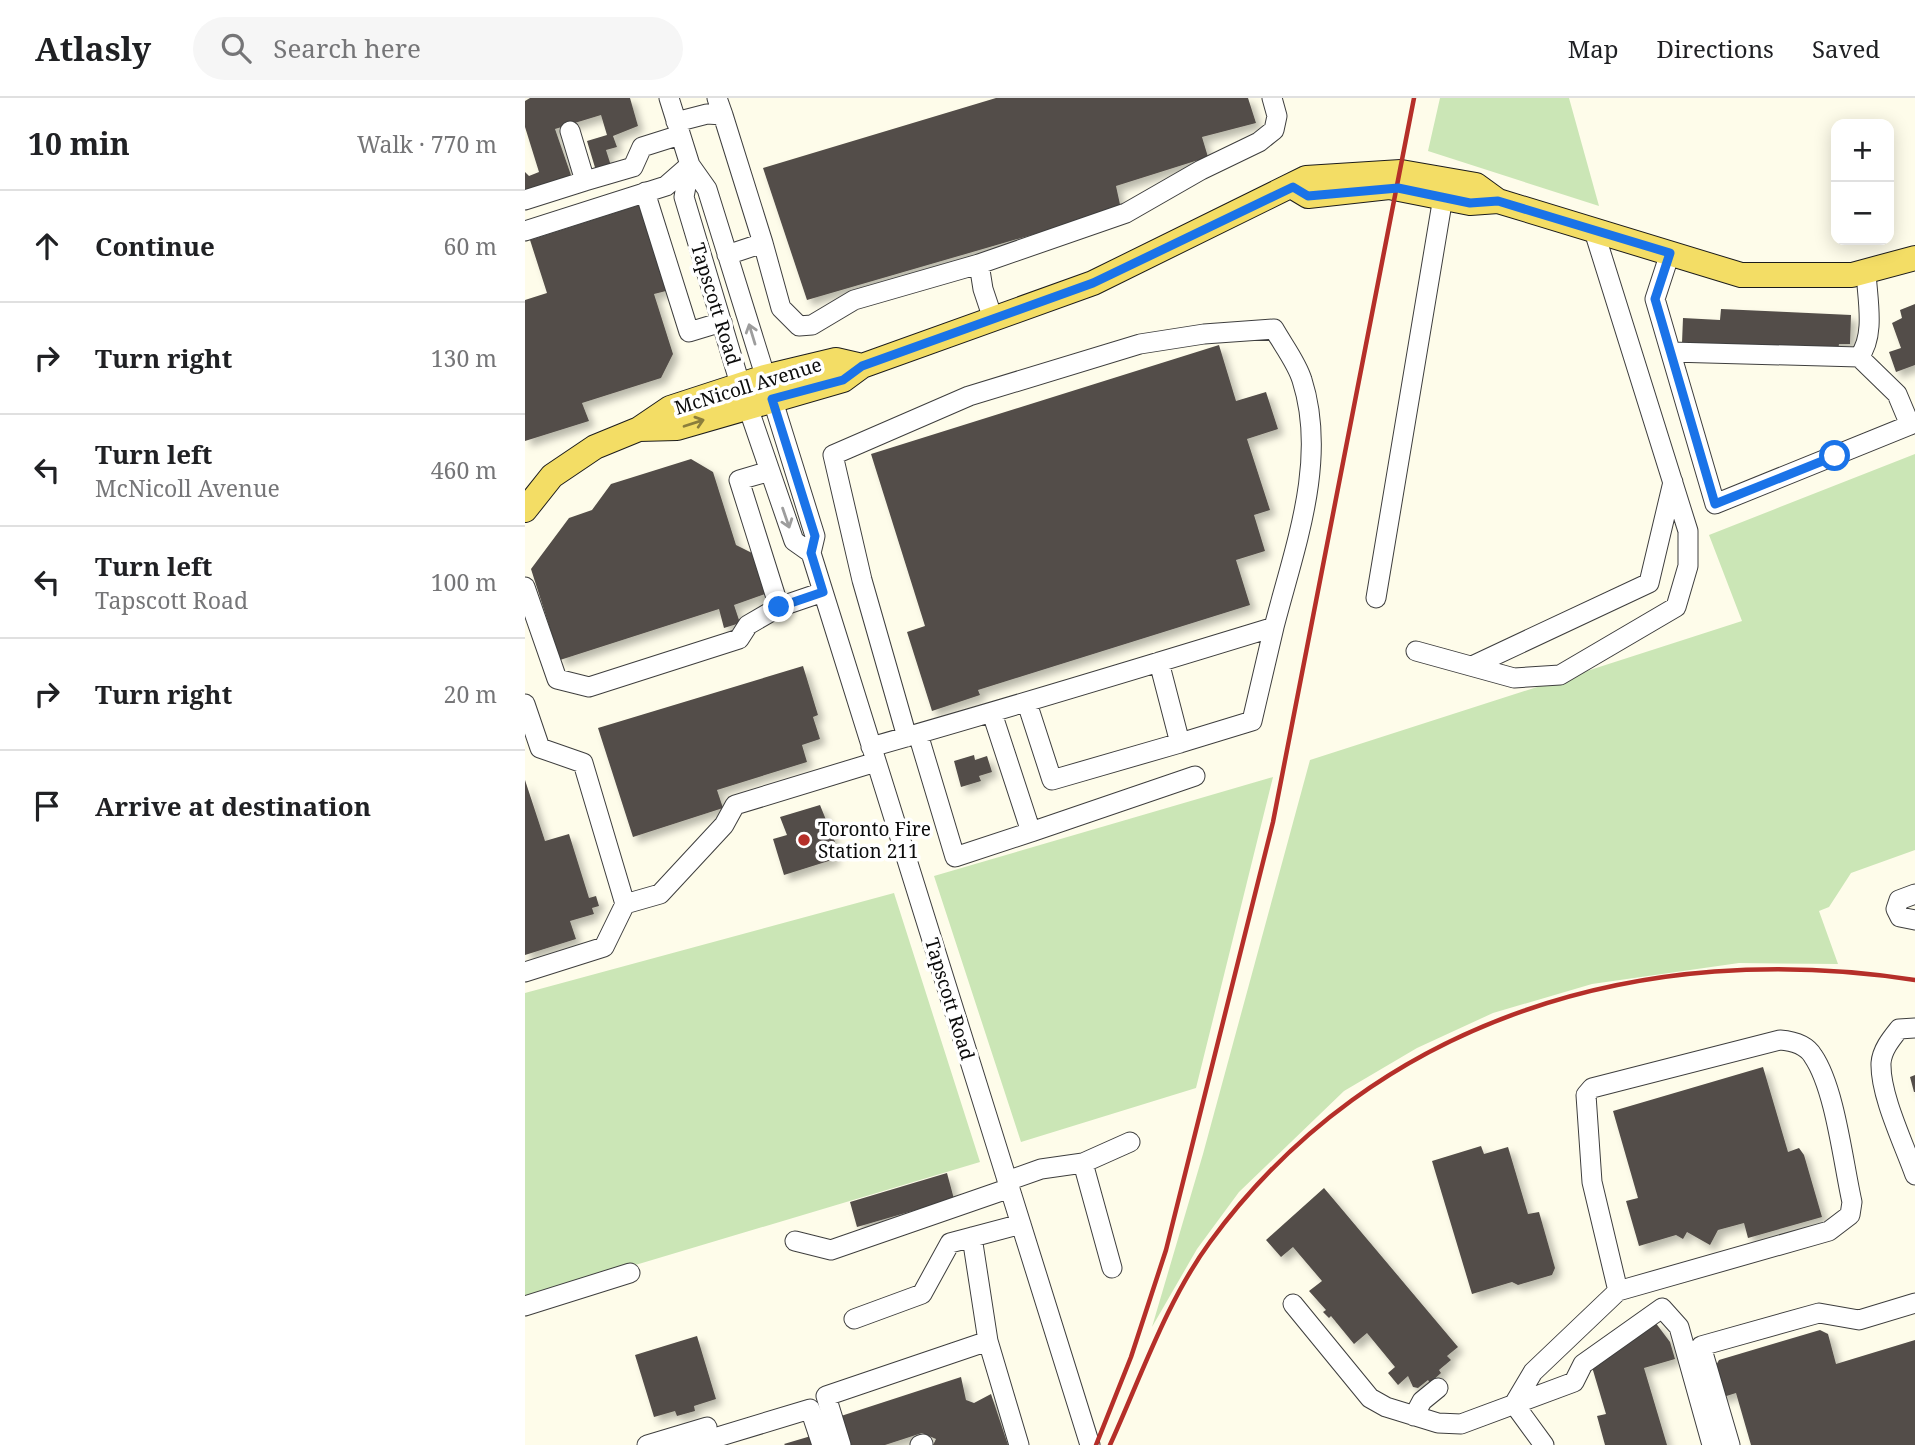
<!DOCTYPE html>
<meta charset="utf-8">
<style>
:root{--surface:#fff;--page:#f6f6f6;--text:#202124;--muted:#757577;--line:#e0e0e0}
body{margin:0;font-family:"Noto Serif",serif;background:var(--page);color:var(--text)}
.controls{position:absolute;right:21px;top:21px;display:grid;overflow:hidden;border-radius:14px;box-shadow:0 4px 18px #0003}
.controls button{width:63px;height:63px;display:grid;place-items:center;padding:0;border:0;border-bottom:2px solid var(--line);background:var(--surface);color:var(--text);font:35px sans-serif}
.stop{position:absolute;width:21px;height:21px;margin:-16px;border:5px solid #1a73e8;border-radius:50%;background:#fff}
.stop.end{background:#1a73e8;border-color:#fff;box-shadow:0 2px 7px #0008}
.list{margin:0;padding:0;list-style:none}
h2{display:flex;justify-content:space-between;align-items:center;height:91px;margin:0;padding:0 28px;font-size:30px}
h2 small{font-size:23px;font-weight:400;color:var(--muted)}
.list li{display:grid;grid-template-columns:46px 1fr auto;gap:21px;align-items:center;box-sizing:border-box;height:112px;padding:0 28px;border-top:2px solid var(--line)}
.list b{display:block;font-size:26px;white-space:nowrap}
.list p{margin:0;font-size:23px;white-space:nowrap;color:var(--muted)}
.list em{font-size:23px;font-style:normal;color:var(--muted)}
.icon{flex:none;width:38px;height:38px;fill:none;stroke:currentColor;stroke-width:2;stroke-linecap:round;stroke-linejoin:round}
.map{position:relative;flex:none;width:1390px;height:1347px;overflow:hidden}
header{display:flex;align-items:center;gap:42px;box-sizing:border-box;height:98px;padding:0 35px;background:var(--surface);border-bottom:2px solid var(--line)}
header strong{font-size:33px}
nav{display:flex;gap:38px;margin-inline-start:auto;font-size:24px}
.search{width:490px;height:63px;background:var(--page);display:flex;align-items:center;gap:18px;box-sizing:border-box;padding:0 24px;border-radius:38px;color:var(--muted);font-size:26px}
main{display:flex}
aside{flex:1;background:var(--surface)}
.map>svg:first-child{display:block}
.green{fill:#cbe6b6}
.building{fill:#534d48;filter:url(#shadow)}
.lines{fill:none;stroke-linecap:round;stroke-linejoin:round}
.minor-casing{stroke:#3e3e3e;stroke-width:21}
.major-casing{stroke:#1c1c1c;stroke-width:26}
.minor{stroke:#fff;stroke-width:19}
.major{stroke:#f3dd65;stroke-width:24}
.rail{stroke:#b52f29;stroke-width:4.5}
.oneway{stroke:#9d9d9d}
.oneway2{stroke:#8b7e3c}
.route{stroke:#1a73e8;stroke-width:9}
.poi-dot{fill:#b52f29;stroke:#fff;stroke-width:2.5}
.labels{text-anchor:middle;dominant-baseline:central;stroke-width:7;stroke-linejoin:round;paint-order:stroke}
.street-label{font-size:19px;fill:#0b0b0b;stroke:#fff}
.poi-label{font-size:19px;fill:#0b0b0b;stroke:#fff;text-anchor:start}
</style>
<header>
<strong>Atlasly</strong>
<div class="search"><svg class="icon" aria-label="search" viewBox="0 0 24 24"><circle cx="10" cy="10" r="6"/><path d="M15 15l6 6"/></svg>Search here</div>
<nav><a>Map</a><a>Directions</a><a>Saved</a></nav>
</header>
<main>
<aside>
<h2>10 min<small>Walk · 770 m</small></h2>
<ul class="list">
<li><svg class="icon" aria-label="ahead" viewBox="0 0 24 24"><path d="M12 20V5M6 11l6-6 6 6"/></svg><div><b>Continue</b></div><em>60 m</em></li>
<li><svg class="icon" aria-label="right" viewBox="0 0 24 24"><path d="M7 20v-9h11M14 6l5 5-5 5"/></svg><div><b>Turn right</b></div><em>130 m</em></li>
<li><svg class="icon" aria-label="left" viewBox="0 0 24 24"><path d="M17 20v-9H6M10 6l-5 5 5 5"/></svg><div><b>Turn left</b><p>McNicoll Avenue</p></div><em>460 m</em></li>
<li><svg class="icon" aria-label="left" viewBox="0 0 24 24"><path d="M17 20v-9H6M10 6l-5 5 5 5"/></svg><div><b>Turn left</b><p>Tapscott Road</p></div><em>100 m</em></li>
<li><svg class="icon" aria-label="right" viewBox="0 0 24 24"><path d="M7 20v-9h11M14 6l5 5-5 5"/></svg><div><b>Turn right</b></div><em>20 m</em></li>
<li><svg class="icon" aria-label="arrive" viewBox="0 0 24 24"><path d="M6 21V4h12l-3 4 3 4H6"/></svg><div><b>Arrive at destination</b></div></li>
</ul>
</aside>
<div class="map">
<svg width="1390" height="1347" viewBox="0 0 1390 1347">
<defs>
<filter id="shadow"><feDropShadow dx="5.5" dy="5.5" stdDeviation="3.5" flood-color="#0004"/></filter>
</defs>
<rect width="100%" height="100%" fill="#fefcea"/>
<path class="green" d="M915,0H1044L1074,108L903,53Z
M1390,356V752L1326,775L1304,809L1294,813L1313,866L1214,865L1067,886L968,915L892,950L819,993L714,1094L672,1151L627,1229L678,1056L785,662L1217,523L1184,437Z
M748,679L671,990L496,1044L409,778Z
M369,795L455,1064L0,1200V895Z"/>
<path class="building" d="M5,0H105L113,28L88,38L92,49L81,52L87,71L72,76L62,43L82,37L76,17L30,31L48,83L0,98V74L4,78L14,74L0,29V3Z
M471,0H723L731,25L677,39L683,59L591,88L596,111L282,202L238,70Z
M114,107L141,193L129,196L148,256L136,280L57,305L64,323L0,343V202L22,195L5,142Z
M1390,206V267L1371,274L1364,254L1376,250L1367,225L1377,220L1375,212Z
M1196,211L1326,217L1325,246H1314L1313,252L1157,245L1158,220L1195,222Z
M694,247L711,303L741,294L753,331L722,341L745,412L729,417L740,453L711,462L725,507L453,592L455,597L407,613L382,534L400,528L346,356Z
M166,361L188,374L211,447L227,455L240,496L209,507L215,525L199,530L194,511L35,562L6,471L44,420L67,412L86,386Z
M278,568L293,617L288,619L295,641L277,647L282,664L192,692L198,710L108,739L73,630Z
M449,657L450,662L462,658L467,674L454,678L456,683L436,689L429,663Z
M0,682L20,743L44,736L64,800L71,798L74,808L67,810L69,816L45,823L51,841L0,857Z
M295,707L310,744L305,745L310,761L259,777L248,741L262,737L255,719Z
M1238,969L1263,1054L1274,1050L1279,1057L1297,1119L1223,1140L1219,1125L1193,1132L1185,1147L1162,1134L1158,1141L1151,1137L1114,1148L1101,1103L1113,1100L1088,1013Z
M1390,977V994H1389L1385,979Z
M956,1048L959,1056L983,1049L1003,1116L1014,1114L1030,1170L1027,1177L993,1187L987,1184L947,1196L907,1063Z
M422,1075L429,1101L332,1129L325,1104Z
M799,1090L933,1249L922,1258L926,1262L914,1272L916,1275L905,1285L903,1282L893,1290L888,1289L883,1278L873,1287L863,1275L870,1269L842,1235L829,1246L806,1218L804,1220L798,1214L801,1212L784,1193L797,1183L768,1149L756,1159L741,1142Z
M1130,1224L1145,1244L1150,1261L1119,1270L1142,1347H1080L1072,1318L1081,1316L1067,1269Z
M1295,1232L1303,1236L1311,1266L1390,1242V1347H1226L1211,1295L1195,1300L1187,1274L1194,1262Z
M172,1238L191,1301L169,1308L170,1313L152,1318L150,1313L129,1319L110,1257Z
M436,1279L441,1302L449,1305L466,1296L483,1347H408L411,1341L397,1335L360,1347H325L316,1318Z
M286,1338L288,1347H260L259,1346Z"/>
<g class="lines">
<g class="minor-casing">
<path id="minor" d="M144,0L165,67L182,91L290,438L286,455L565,1347
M198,17L238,145L202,157
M151,24L182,16L198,17L192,0
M165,67L159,99L215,286L269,443L286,455
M60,83L108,69L117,49L155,37
M120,94L164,234L197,224
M0,102L60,83L45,33
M0,133L141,88L165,67
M238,145L256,210L274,228L287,227L329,202L454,166
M1145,155L1130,201L1190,406L1390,325
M468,221L458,191L454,166L601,115L676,72L734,44L749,32L752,18L747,0
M1146,254L1334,259C1351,237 1342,200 1341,173
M1334,259L1372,296L1385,327
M245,373L214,382L254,509L298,494
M0,489L32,581L64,589L214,541L223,527L254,509
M851,500L918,99
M891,553L989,580L1035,577L1151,509L1163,468V433L1069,133
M634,564L655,645L727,623L749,529
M947,568L1124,485L1148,384
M502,605L527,682L655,645
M0,606L15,650L58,665L100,806
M393,636L430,759L506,734L467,615
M346,649C481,611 615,570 749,529C769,451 803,363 777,282C772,265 758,247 749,231L679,236L615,246L444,298L308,357L337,482L382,639
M506,734L670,678
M1390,796L1374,802L1371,811L1375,819L1390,822
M0,874L79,849L100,806L135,796L199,727L210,707L351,664
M1390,930L1374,931C1366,941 1357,952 1356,965C1355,997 1379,1046 1390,1077
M558,1065L587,1170
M482,1083L516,1071L558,1065L605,1044
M447,1139L463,1243L494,1347
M270,1143L306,1152L485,1090
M768,1206L845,1300L861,1309L913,1325L936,1326L1049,1284L1058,1266L1137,1210L1154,1229L1187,1347
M0,1208L105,1175
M329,1221L397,1196L425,1145L496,1126
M989,1306L1008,1274L1093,1193L1304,1133L1325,1117L1327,1104C1318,1064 1310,990 1288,958C1281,946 1268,943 1255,942L1067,990L1061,997L1067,1084L1093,1193
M989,1306L1019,1347
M889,1318L897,1303L913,1290
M122,1347L182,1329
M166,1347L285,1311L297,1347
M316,1347L301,1298L463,1243
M395,1347L398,1346
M1205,1347L1176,1248L1294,1215L1334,1222L1390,1205"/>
</g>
<g class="major-casing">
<path id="major" d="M768,89L783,98L864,89L945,105L973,103
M114,331L152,330L318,282L337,268L568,185L781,80L876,74L951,87L973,103L1216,177H1327L1390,160
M0,412L27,378L70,349L114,331L145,310L240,279L311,262L337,268"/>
</g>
<use href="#minor" class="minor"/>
<use href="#major" class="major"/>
<path class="rail" d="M571,1347L606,1259L641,1152L748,724L889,0
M585,1347C616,1279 641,1204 685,1144C850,919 1121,840 1390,882"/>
</g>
<defs><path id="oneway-shaft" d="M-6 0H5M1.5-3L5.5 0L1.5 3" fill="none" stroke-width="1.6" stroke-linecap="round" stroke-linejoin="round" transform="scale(1.75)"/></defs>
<g class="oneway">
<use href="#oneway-shaft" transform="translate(227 236) rotate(-107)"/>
<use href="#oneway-shaft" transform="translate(261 420) rotate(71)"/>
</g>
<use class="oneway2" href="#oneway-shaft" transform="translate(169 325) rotate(-18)"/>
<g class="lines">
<path class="route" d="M254,509L298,494L286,455L290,438L247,301L318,282L337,268L568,185L768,89L783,98L873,90L945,105L973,103L1145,155L1130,201L1190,406L1310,358"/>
</g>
<circle class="poi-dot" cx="279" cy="742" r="7"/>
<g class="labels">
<g class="street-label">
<text transform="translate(191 206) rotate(73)">Tapscott Road</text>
<text transform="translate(223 288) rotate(-17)">McNicoll Avenue</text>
<text transform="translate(425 901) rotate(73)">Tapscott Road</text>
</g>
<g class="poi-label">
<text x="293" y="731">Toronto Fire<tspan x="293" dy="22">Station 211</tspan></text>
</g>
</g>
</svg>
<div class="controls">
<button>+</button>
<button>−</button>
</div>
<div class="stop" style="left:1310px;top:358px"></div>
<div class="stop end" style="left:254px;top:509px"></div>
</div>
</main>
